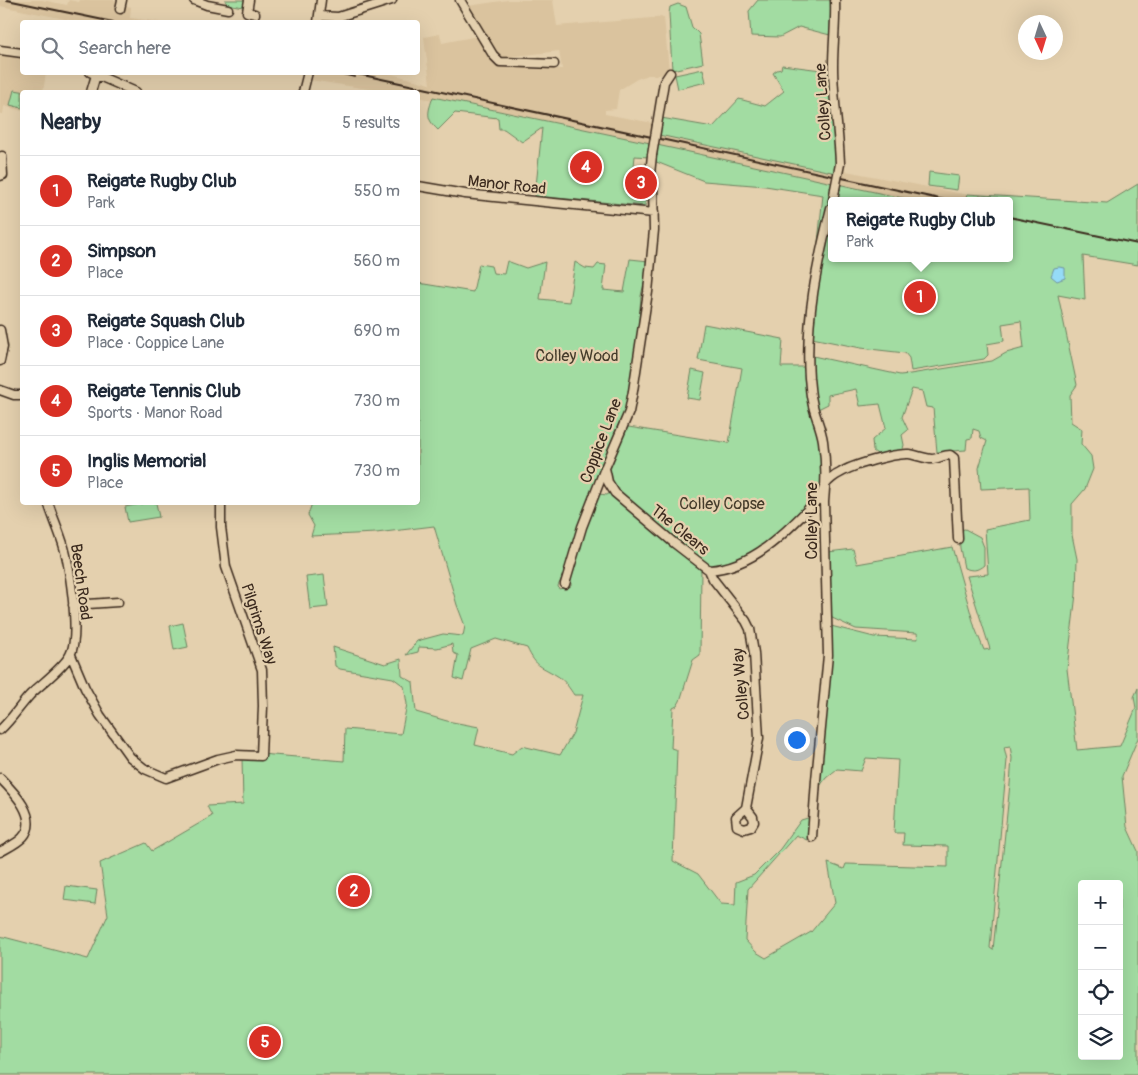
<!DOCTYPE html>
<meta charset="utf-8">
<style>
:root{--surface:#fff;--page:#f2f2f3;--text:#1f2937;--muted:#747a83;--line:#e0e1e3;--accent:#d93025}
body{margin:0;font-family:Pangolin,sans-serif;background:var(--page);color:var(--text)}
.controls{position:absolute;right:15px;bottom:15px;display:grid;overflow:hidden;border-radius:5px;box-shadow:0 5px 20px #0002}
.controls button{width:45px;height:45px;display:grid;place-items:center;padding:0;border:0;border-bottom:1px solid var(--line);background:var(--surface);color:var(--text);font:25px sans-serif}
.compass{position:absolute;left:1018px;top:15px;width:45px;height:45px;border-radius:50%;background:var(--surface);box-shadow:0 5px 20px #0002;rotate:176deg}
.you{position:absolute;left:796px;top:739px;width:18px;height:18px;margin:-12px;border:4px solid #fff;border-radius:50%;background:#1a73e8;box-shadow:0 0 0 8px #1a73e833}
.badge{display:grid;place-items:center;width:32px;height:32px;border-radius:50%;background:var(--accent);color:#fff;font-size:16px;font-weight:700}
.pin{position:absolute;translate:-50% -50%;border:2px solid #fff;box-shadow:0 1px 5px #0006}
.popup{position:absolute;left:828px;top:197px;width:185px;height:65px;box-sizing:border-box;display:grid;place-content:center;border-radius:5px;background:var(--surface);filter:drop-shadow(0 1px 4px #0005);font-size:16px;white-space:nowrap;color:var(--muted)}
.popup b{font-size:19px;color:var(--text)}
.popup::after{content:'';position:absolute;left:50%;top:100%;margin-left:-10px;border:10px solid transparent;border-top-color:var(--surface)}
.list{margin:0;padding:0;list-style:none}
h2{display:flex;justify-content:space-between;align-items:center;height:65px;margin:0;padding:0 20px;font-size:21px}
h2 small{font-size:16px;font-weight:400;color:var(--muted)}
.list li{display:grid;grid-template-columns:32px 1fr auto;gap:15px;align-items:center;box-sizing:border-box;height:70px;padding:0 20px;border-top:1px solid var(--line)}
.list b{display:block;font-size:19px;white-space:nowrap}
.list p{margin:0;font-size:16px;white-space:nowrap;color:var(--muted)}
.list em{font-size:16px;font-style:normal;color:var(--muted)}
.icon{flex:none;width:28px;height:28px;fill:none;stroke:currentColor;stroke-width:2;stroke-linecap:round;stroke-linejoin:round}
.map{position:relative;flex:none;width:1138px;height:1075px;overflow:hidden}
.search{position:absolute;background:var(--surface);box-shadow:0 5px 20px #0002;left:20px;top:20px;width:400px;height:55px;display:flex;align-items:center;gap:12px;box-sizing:border-box;padding:0 18px;border-radius:5px;color:var(--muted);font-size:19px}
.panel{position:absolute;background:var(--surface);box-shadow:0 5px 20px #0002;left:20px;top:90px;width:400px;height:415px;border-radius:5px}
.map>svg:first-child{display:block}
.built{fill:#dac39e}
.green{fill:#a2dca2;stroke:#6e8360;fill-rule:evenodd}
.water{fill:#95dbf7;stroke:#7194a0}
.lines{fill:none;stroke-linecap:round;stroke-linejoin:round}
.minor-casing{stroke:#3b2a1e;stroke-width:11}
.minor{stroke:#e4d0ae;stroke-width:8}
.rail{stroke:#3b2a1e;stroke-width:2}
.minor-bridge-casing{stroke:#3b2a1e;stroke-width:11;stroke-linecap:butt}
.minor-bridge{stroke:#e4d0ae;stroke-width:8}
.labels{text-anchor:middle;dominant-baseline:central;stroke-width:4.5;stroke-linejoin:round;paint-order:stroke}
.street-label{font-size:16px;fill:#3b2a1e;stroke:#e4d0ae}
.park-label{font-size:16px;fill:#453c2b;stroke:#e4d0ae}
</style>
<div class="map">
<svg width="1138" height="1075" viewBox="0 0 1138 1075">
<rect width="100%" height="100%" fill="#e4d0ae"/>
<filter id="ink" filterUnits="userSpaceOnUse"><feTurbulence type="fractalNoise" baseFrequency=".02" numOctaves="2"/><feDisplacementMap in="SourceGraphic" scale="10" xChannelSelector="R" yChannelSelector="G"/><feConvolveMatrix kernelMatrix="1 2 1 2 8 2 1 2 1" color-interpolation-filters="sRGB"/></filter>
<g filter="url(#ink)">
<path class="built" d="M0,0H42L67,5L69,0L79,2L80,0H114L123,2L125,6L131,7L130,18L160,22H80L0,6Z
M508,0H553L557,26L664,17L669,71L660,75H648L637,79L619,90L616,109L605,110V114L653,123L650,143L433,97L432,100L418,97V92H387L310,80L312,73L384,72L430,84L424,37L440,34L442,43L478,36L490,58L504,66L562,69L559,51L500,58L468,6Z
M0,55L22,58V72L46,73L43,92H22V111L4,106L3,114H0Z
M661,118L834,168L827,188L654,160Z
M841,170L999,201H916L839,185Z"/>
<path class="green" d="M225,0H245L243,7L227,4Z
M758,0H831L830,35L799,27L780,37L751,36L749,11Z
M678,4L686,7L692,27L699,34L703,63L672,70L669,13L670,7Z
M782,65L829,71L837,153L836,173L659,135L661,118L713,127L739,99L765,106L784,91L773,73L777,70L781,69Z
M703,69L706,82L678,89L675,75Z
M14,90L27,92H22V108L10,105Z
M433,97L650,143L648,157L635,156L631,195L646,197L645,206L535,196L542,128L522,142L504,129H499L498,118L455,113L438,130C425,118 428,112 433,97Z
M657,145L916,201H831V258H1009V201H965L967,194L1107,203L1138,184V265L1083,256L1085,300L1058,295L1077,385L1070,395L1071,422L1082,429L1081,444L1091,456L1093,469L1085,489L1072,504V535L1077,559L1076,594L1067,669L1077,750L1120,746L1136,708L1134,697L1138,688V738L1122,776L1127,827L1138,851V1075H0V936L88,959L108,915L100,863L146,843L152,851L212,816L207,806L243,804L242,758L249,753L344,761L345,729L401,734L407,704L404,686L393,678L340,669L335,666L333,647L385,664L401,659L402,676L413,682L416,712L447,721L479,727L475,745L512,754L522,746L560,755L573,733L583,695H574C570,689 565,681 559,677C541,665 537,669 527,648L496,639L471,649L463,681L454,678L458,655L453,653L452,644L437,648L419,647L418,652L406,655L417,641L443,634L463,636L465,626L457,605L434,526L376,533L311,536L314,526L308,515L312,503L418,502V283L473,292L479,264L491,266L493,273L504,274L507,261L526,268L545,262L540,299L569,302L575,262L585,268L594,269L598,264L606,265L603,290L624,292L630,259L649,261L641,296L637,345L626,410L620,421L590,494L570,560L558,586L559,589L571,586C569,563 590,516 599,494L607,495L610,493L701,570L700,655L693,660L680,701L677,706L673,708L671,748L677,750L673,861L698,874L721,904L735,905L736,882L754,875L780,849L801,820L811,817L807,840L796,835L748,889L745,940L756,952L766,958L811,932L835,903L828,863L844,869L846,864L948,867V846L903,845L904,833H894L898,760L866,758L861,771L837,769L826,778L820,786L818,785L831,626L874,637L918,639L917,633L856,629L830,617L828,552L853,549L857,564L952,547L975,628L984,650L990,649L967,576L988,574L985,529L1030,520L1029,487L981,489L979,468L987,441L981,438L979,431L973,429L972,438L967,439L966,450L937,452L933,408L926,407L922,391L912,389L902,417L908,430L902,435L904,445L902,452L880,456L873,451L872,440L886,428L880,404L860,406L856,389L828,395V404L818,409L814,395L810,358L813,356L900,375L910,374L992,361L1006,353L1024,348L1021,321L1002,324L1004,341L987,344L988,355L984,359L911,371L909,358L905,353L861,348L812,338L813,312L823,263L816,261L823,195L765,186L704,181L654,161ZM1010,746L1012,758L1010,784L993,950L990,948L1007,760L1004,747ZM1082,884H1119V1056H1082Z
M929,172L959,176L957,190L928,186Z
M704,324L783,339L781,367H804L809,378L825,459L820,497L757,554L709,570L615,493L605,468L622,426L729,443L742,368L698,360Z
M692,370L705,373L700,400L687,398Z
M151,502L156,503L159,517L128,522L125,507Z
M965,529L980,537L984,547V565C977,571 973,571 964,568L960,548L959,530Z
M324,575L328,607L310,609L306,577Z
M183,623L188,647L174,650L170,626Z
M66,886L97,890L95,904L64,900Z"/>
<path class="water" d="M1059,267L1065,268V278L1057,281L1051,276L1054,268Z"/>
<g class="lines">
<g class="minor-casing">
<path id="minor" d="M194,0L207,5L228,9
M249,0L247,12L255,14
M460,0L493,55L500,62L554,64
M835,0C836,22 833,44 833,66C833,99 839,131 840,164
M120,9L122,0
M319,16L338,17L392,0
M318,22L321,0
M0,50L22,53
M90,72L136,92
M91,92L96,75
M303,92L308,72
M657,125L664,82L670,73
M0,176L3,175L2,156
M418,186L465,194L654,213
M833,201L835,189
M0,330L3,347L0,361
M0,390L14,395H22
M605,468L608,482L615,493L674,543L709,570C755,567 789,529 818,499C822,495 823,490 825,485C828,481 835,475 840,473C852,465 895,453 909,454C916,455 926,459 932,459C937,459 944,455 950,455L954,458L958,539
M709,570L713,579L746,621L750,629L754,653L759,738L746,808L736,817L737,826L744,829L751,827L754,822L753,817L746,808
M565,584L582,527L605,468L629,412L633,391L648,292L654,230L653,188L650,174L652,155
M73,605L118,602
M71,655L85,688L100,715L130,757L145,769L166,778L218,759L236,755L261,756L263,706L262,670L226,567L221,527V502
M0,730C12,719 19,707 30,695C40,685 64,667 70,655C81,636 69,559 61,538C57,526 52,515 48,502
M0,778C13,791 40,818 23,837C18,843 7,848 0,852
M812,837L816,780L828,655L824,502C826,482 826,461 823,441C821,427 814,414 812,401C810,393 810,385 809,378C805,320 817,264 831,208"/>
</g>
<use href="#minor" class="minor"/>
<path class="rail" d="M7,0L113,22
M335,72L355,77
M349,72L949,201
M1009,217L1138,244"/>
<g class="minor-bridge-casing">
<path id="minor-bridge" d="M652,155L657,125
M835,189L840,164"/>
</g>
<use href="#minor-bridge" class="minor-bridge"/>
</g>
</g>
<g class="labels">
<g class="street-label">
<text transform="translate(823 102) rotate(-94)">Colley Lane</text>
<text transform="translate(507 185) rotate(6)">Manor Road</text>
<text transform="translate(601 441) rotate(-69)">Coppice Lane</text>
<text transform="translate(812 521) rotate(-90)">Colley Lane</text>
<text transform="translate(680 530) rotate(39)">The Clears</text>
<text transform="translate(81 582) rotate(82)">Beech Road</text>
<text transform="translate(259 624) rotate(72)">Pilgrims Way</text>
<text transform="translate(741 684) rotate(-95)">Colley Way</text>
</g>
<g class="park-label">
<text x="577" y="356">Colley Wood</text>
<text x="722" y="504">Colley Copse</text>
</g>
</g>
</svg>
<div class="controls">
<button>+</button>
<button>−</button>
<button><svg class="icon" aria-label="locate" viewBox="0 0 24 24"><circle cx="12" cy="12" r="6"/><path d="M12 2v4M12 18v4M2 12h4M18 12h4"/></svg></button>
<button><svg class="icon" aria-label="layers" viewBox="0 0 24 24"><path d="M12 4l9 5-9 5-9-5zM3 14l9 5 9-5"/></svg></button>
</div>
<svg class="compass" viewBox="-18 -18 36 36"><path d="M0-13l5 13h-10z" fill="#e53935"/><path d="M0 13l5-13h-10z" fill="#747a83"/></svg>
<div class="you"></div>
<div class="pin badge" style="left:920px;top:297px">1</div>
<div class="popup"><b>Reigate Rugby Club</b>Park</div>
<div class="pin badge" style="left:354px;top:891px">2</div>
<div class="pin badge" style="left:641px;top:183px">3</div>
<div class="pin badge" style="left:586px;top:167px">4</div>
<div class="pin badge" style="left:265px;top:1042px">5</div>
<div class="search"><svg class="icon" aria-label="search" viewBox="0 0 24 24"><circle cx="10" cy="10" r="6"/><path d="M15 15l6 6"/></svg>Search here</div>
<section class="panel">
<h2>Nearby<small>5 results</small></h2>
<ul class="list">
<li><span class="badge">1</span><div><b>Reigate Rugby Club</b><p>Park</p></div><em>550 m</em></li>
<li><span class="badge">2</span><div><b>Simpson</b><p>Place</p></div><em>560 m</em></li>
<li><span class="badge">3</span><div><b>Reigate Squash Club</b><p>Place · Coppice Lane</p></div><em>690 m</em></li>
<li><span class="badge">4</span><div><b>Reigate Tennis Club</b><p>Sports · Manor Road</p></div><em>730 m</em></li>
<li><span class="badge">5</span><div><b>Inglis Memorial</b><p>Place</p></div><em>730 m</em></li>
</ul>
</section>
</div>
